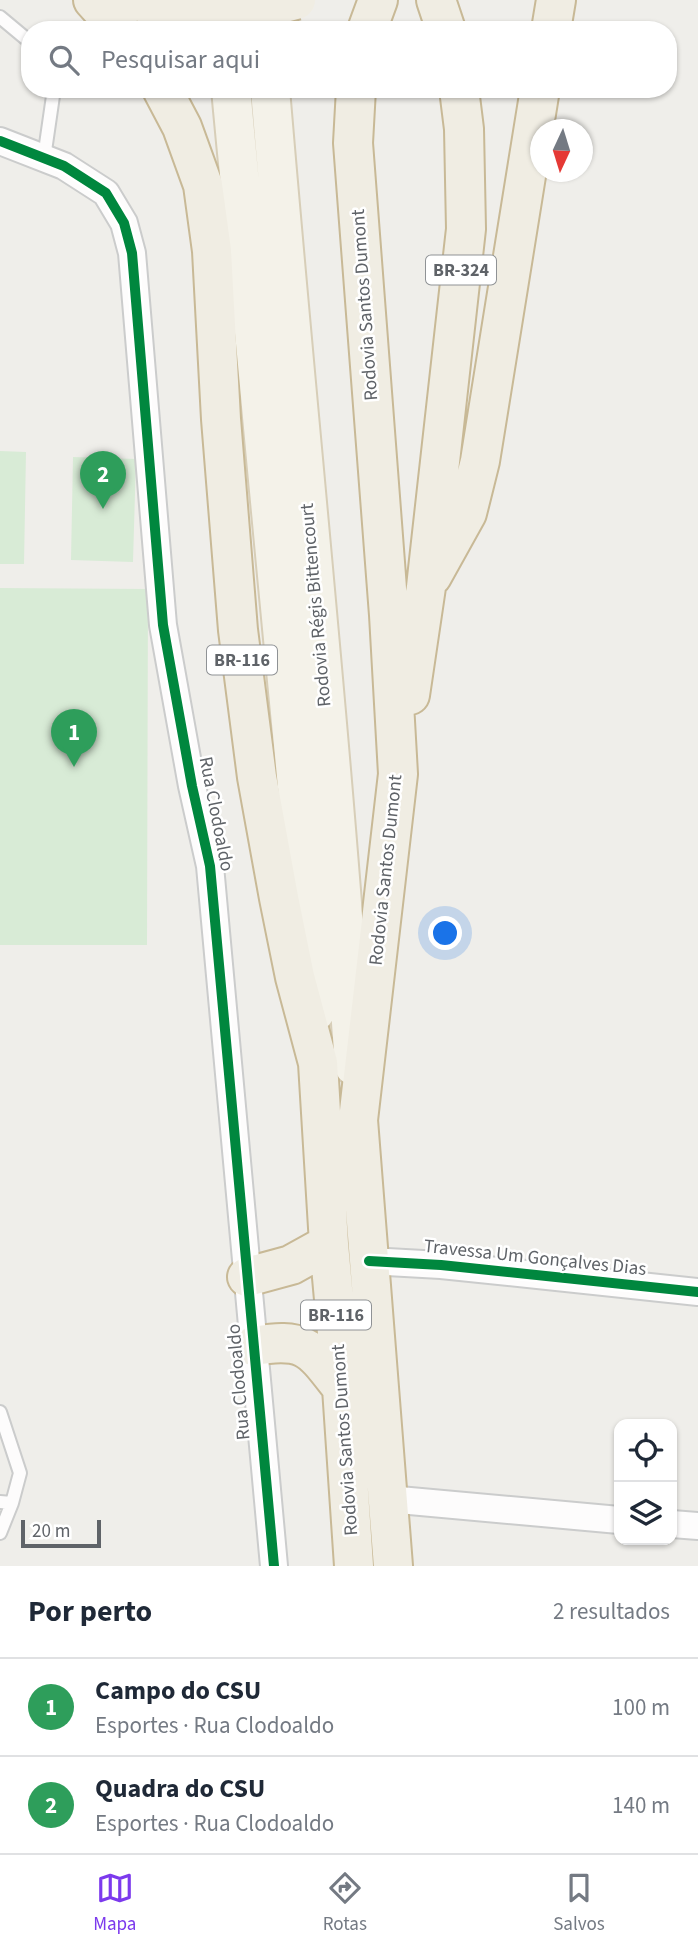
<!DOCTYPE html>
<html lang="pt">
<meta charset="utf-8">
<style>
:root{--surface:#fff;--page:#f6f6f7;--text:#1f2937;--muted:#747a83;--line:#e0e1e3;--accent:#7c3aed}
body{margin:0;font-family:"Source Sans 3",sans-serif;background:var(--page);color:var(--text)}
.controls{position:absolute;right:21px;bottom:21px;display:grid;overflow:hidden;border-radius:14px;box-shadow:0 2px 5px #0004}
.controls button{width:63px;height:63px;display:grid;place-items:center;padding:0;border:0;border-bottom:2px solid var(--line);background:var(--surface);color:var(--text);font:35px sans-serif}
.compass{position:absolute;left:530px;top:119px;width:63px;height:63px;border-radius:50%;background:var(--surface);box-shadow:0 2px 5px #0004;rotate:184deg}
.scale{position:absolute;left:21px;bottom:18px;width:80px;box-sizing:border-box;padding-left:7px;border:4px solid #5f6368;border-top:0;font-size:19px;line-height:24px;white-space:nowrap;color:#5f6368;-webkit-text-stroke:5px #fff;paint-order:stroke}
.you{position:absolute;left:446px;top:934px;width:24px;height:24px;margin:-18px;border:5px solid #fff;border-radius:50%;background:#1a73e8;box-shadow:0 0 0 10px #1a73e833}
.badge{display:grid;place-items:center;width:46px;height:46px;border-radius:50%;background:var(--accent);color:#fff;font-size:23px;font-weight:700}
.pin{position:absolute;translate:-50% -58px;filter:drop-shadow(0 2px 4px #0008)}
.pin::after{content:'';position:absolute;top:37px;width:24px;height:21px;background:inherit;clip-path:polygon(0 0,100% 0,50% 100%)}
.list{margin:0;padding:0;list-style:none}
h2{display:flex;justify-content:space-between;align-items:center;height:91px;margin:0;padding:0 28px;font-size:30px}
h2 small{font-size:23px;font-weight:400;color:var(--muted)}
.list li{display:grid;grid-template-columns:46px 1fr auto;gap:21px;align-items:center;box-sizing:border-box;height:98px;padding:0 28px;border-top:2px solid var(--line)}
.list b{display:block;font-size:26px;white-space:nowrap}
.list p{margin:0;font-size:23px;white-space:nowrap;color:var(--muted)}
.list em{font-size:23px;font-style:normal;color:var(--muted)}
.icon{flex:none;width:38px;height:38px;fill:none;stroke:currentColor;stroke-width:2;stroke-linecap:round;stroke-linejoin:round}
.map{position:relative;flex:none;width:698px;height:1566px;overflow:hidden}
.search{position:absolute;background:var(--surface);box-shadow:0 2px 5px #0004;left:21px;right:21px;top:21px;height:77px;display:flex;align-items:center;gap:18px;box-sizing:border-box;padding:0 24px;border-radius:28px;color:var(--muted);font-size:26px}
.sheet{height:287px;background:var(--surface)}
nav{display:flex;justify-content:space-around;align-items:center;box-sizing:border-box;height:98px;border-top:2px solid var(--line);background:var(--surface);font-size:19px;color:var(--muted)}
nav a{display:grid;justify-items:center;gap:4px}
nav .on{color:var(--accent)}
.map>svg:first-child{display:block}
.green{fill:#d8ebd6}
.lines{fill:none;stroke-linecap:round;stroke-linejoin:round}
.lane-casing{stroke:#cbcccc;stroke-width:16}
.street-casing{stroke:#cbcccc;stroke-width:30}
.primary-casing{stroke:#d7ceb8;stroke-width:42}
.highway-casing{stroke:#c8b996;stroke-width:42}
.lane{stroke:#fdfcfc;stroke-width:12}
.street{stroke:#fdfcfc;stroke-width:26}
.primary{stroke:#f4f2e9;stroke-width:38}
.highway{stroke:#f0ede3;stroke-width:38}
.highway-bridge-casing{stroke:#c8b996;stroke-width:42;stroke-linecap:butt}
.highway-bridge{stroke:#f0ede3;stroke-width:38}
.cycleway-casing{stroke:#fff;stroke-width:15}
.cycleway{stroke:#00873e;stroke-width:10}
.labels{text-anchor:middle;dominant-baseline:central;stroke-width:5;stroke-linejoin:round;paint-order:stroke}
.shield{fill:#fff;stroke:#8f9295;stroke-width:2}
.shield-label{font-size:18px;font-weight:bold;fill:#5f6368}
.street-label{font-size:19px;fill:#5f6368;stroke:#fff}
</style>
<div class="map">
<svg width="698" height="1566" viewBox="0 0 698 1566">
<rect width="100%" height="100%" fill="#efeeea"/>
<path class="green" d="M0,451L26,452L24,564H0Z
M73,457L136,459L133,562L71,560Z
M0,588L148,589L147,945H0Z"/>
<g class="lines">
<g class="lane-casing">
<path id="lane" d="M0,17L30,42
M44,158L54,89
M0,1412L20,1473L12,1503L0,1502
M0,1533L12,1503"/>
</g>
<g class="street-casing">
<path id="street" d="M0,141L64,166L106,193L124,223L132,253L163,625L192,786L210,866L274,1566
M369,1261L441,1265L698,1292
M388,1499L619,1520
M672,1524L698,1526"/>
</g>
<g class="primary-casing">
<path id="primary" d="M231,89L305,871L315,1012
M270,89C297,415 332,740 354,1066"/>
</g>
<g class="highway-casing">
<path id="highway" d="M93,0L120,30
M132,0L175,10L210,13
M436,0L446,30
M367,30L378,0
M551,30L556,0
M162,89L182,127L203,185L212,251L221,419L238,630L257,777L279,898L295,977L318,1063L329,1244L342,1388L354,1566
M356,89L353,143L389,615L398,774L358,1120L393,1566
M432,576L467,513L480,461L540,89
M410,695L426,587L466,229L464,129L459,89
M247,1277L291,1265L329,1244
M253,1346C306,1337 311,1348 342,1388"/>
</g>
<use href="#lane" class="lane"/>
<use href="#street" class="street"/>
<use href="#primary" class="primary"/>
<use href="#highway" class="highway"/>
<g class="highway-bridge-casing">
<path id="highway-bridge" d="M210,13L258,10L296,0"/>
</g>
<use href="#highway-bridge" class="highway-bridge"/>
<g class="cycleway-casing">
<path id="cycleway" d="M0,141L64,166L106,193L124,223L132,253L163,625L192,786L210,866L274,1566
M369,1261L441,1265L698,1292"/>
</g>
<use href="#cycleway" class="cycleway"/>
</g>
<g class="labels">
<g class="shield">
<rect x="426" y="255.5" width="70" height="29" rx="5"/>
<rect x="207" y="645.5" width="70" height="29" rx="5"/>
<rect x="301" y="1300.5" width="70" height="29" rx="5"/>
</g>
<g class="shield-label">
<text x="461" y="270">BR-324</text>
<text x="242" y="660">BR-116</text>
<text x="336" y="1315">BR-116</text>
</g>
<g class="street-label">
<text transform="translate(365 305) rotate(-94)">Rodovia Santos Dumont</text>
<text transform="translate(316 605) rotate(-95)">Rodovia Régis Bittencourt</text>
<text transform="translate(216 814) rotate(79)">Rua Clodoaldo</text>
<text transform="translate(386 870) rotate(-84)">Rodovia Santos Dumont</text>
<text transform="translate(535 1258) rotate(6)">Travessa Um Gonçalves Dias</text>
<text transform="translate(239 1382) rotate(-95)">Rua Clodoaldo</text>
<text transform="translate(345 1440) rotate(-94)">Rodovia Santos Dumont</text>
</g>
</g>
</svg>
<div class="controls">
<button><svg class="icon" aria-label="locate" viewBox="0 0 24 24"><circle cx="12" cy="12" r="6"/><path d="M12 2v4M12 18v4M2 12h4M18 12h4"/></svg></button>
<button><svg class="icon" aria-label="layers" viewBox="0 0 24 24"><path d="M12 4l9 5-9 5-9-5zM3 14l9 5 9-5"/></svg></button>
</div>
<svg class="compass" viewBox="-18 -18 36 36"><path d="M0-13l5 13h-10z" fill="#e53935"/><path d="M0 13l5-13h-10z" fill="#747a83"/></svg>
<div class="scale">20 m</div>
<div class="you"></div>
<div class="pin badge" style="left:74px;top:767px;background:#2e9e5b">1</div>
<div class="pin badge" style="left:103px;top:509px;background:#2e9e5b">2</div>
<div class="search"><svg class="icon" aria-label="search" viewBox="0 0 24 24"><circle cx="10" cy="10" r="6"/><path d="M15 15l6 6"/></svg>Pesquisar aqui</div>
</div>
<section class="sheet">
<h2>Por perto<small>2 resultados</small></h2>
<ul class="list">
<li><span class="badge" style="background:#2e9e5b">1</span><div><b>Campo do CSU</b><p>Esportes · Rua Clodoaldo</p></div><em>100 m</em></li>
<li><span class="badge" style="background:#2e9e5b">2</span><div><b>Quadra do CSU</b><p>Esportes · Rua Clodoaldo</p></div><em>140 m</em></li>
</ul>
</section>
<nav>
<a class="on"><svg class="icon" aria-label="map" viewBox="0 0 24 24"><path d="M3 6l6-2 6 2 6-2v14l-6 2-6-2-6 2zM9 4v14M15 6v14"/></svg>Mapa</a>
<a><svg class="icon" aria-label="directions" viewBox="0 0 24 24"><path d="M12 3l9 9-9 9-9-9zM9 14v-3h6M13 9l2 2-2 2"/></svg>Rotas</a>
<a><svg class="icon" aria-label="saved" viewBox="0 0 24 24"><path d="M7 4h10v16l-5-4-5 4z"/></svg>Salvos</a>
</nav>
